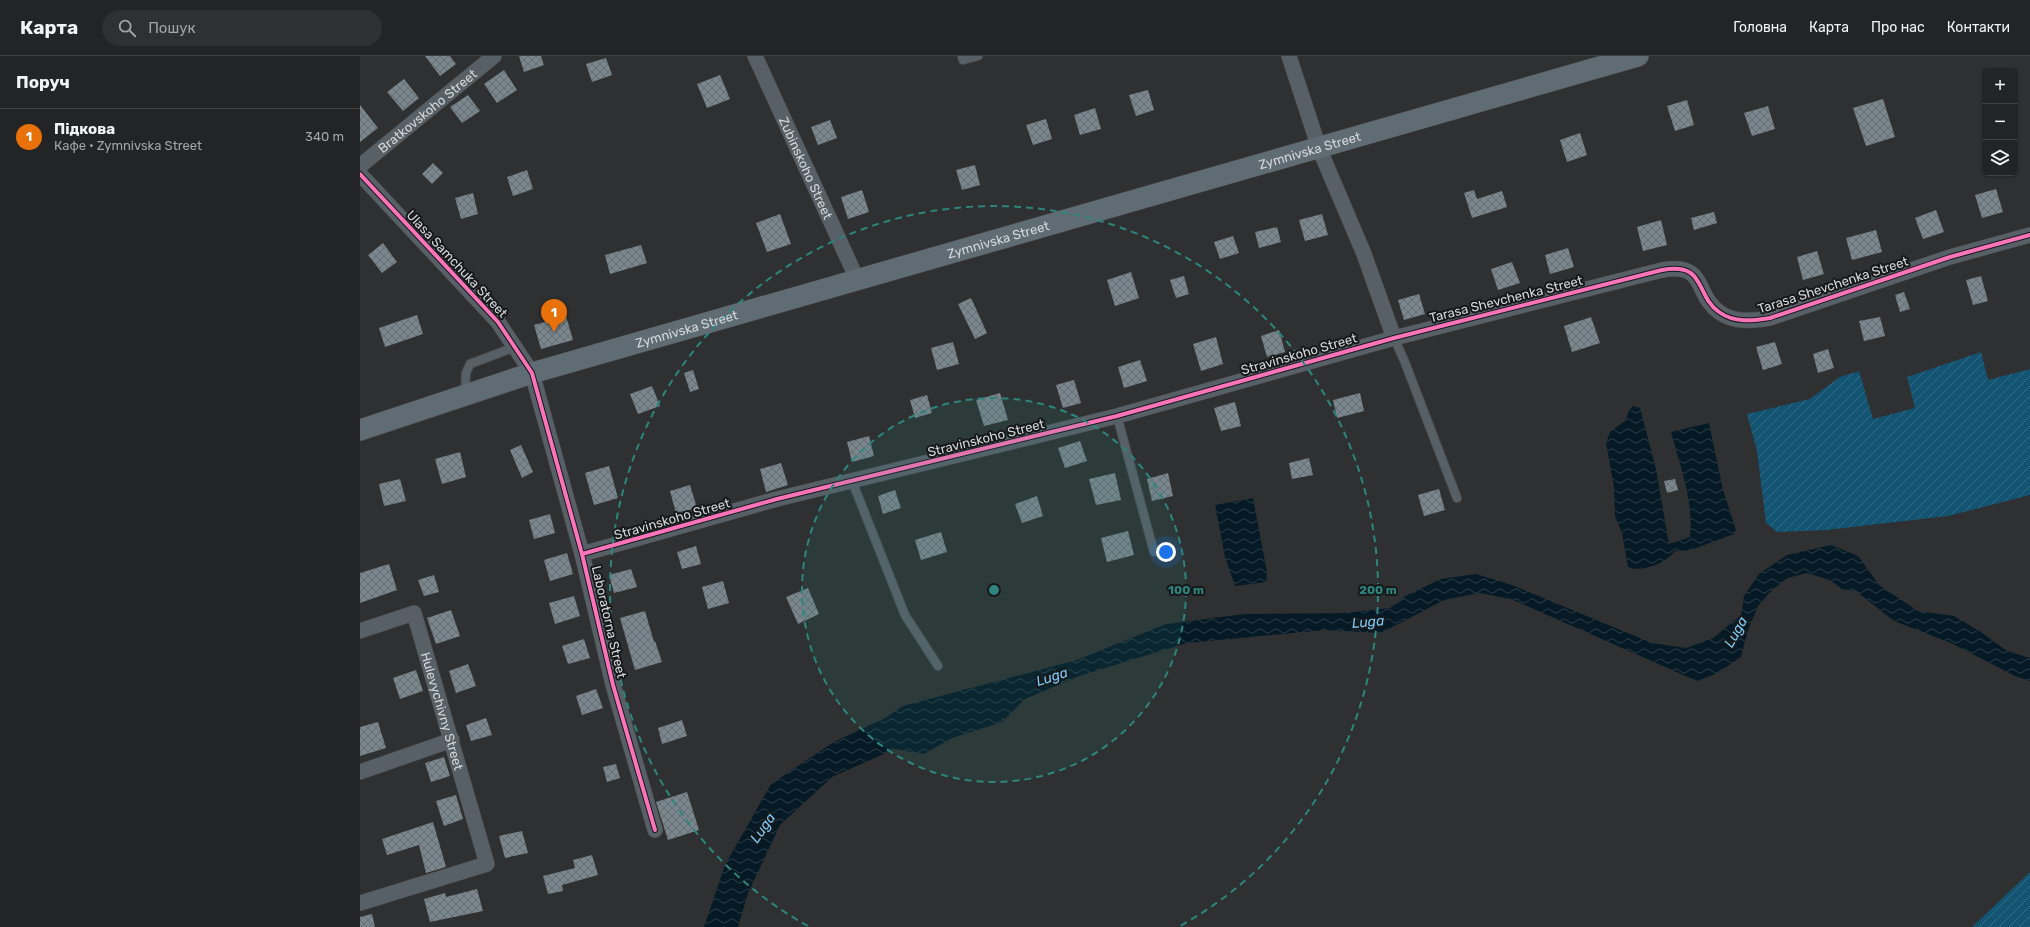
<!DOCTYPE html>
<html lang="uk">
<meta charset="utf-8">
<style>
:root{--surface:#222426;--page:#2e3032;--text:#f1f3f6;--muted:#a2a4a7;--line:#3f4143;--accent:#ea580c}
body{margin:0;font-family:Rubik,sans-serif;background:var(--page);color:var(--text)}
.controls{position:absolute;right:12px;top:12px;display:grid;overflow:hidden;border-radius:6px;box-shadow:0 1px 3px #0004}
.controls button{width:36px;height:36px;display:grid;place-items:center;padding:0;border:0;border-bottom:1px solid var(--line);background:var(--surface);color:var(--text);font:20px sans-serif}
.you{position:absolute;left:806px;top:496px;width:14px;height:14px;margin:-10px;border:3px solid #fff;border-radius:50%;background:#1a73e8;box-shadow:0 0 0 6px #1a73e833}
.badge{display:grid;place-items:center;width:26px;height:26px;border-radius:50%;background:var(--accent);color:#fff;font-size:13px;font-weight:700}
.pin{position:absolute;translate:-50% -33px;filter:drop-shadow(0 1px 2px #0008)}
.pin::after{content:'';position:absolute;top:21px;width:14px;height:12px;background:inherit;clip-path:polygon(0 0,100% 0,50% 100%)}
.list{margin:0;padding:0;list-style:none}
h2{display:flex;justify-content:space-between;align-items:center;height:52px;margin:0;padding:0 16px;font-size:17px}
h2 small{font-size:13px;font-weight:400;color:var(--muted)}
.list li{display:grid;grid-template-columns:26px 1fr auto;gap:12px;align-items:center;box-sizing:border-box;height:56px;padding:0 16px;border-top:1px solid var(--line)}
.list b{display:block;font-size:15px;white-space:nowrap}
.list p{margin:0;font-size:13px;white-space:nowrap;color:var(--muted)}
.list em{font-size:13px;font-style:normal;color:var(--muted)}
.icon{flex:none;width:22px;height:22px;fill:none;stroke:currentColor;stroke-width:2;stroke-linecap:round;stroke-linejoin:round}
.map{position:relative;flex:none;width:1670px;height:871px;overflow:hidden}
header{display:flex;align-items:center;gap:24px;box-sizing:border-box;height:56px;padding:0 20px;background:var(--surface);border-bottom:1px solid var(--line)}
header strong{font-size:19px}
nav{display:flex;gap:22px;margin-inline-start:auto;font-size:14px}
.search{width:280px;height:36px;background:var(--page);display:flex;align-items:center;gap:10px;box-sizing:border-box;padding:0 14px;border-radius:22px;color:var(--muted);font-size:15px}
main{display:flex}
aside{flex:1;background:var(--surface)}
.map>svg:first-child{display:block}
.garden{fill:url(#garden-furrows)}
.water{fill:url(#water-waves)}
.building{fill:url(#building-cross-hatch)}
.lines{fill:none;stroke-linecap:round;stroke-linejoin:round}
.lane-casing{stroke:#4a4b4c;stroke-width:10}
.street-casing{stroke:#4a4b4c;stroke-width:16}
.secondary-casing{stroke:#4a4b4c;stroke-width:22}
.lane{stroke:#586067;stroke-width:8}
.street{stroke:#586067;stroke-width:15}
.secondary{stroke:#606c73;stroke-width:21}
.cycleway-casing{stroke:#16181a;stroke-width:6}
.cycleway{stroke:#fb73b8;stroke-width:4}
.ring{fill:none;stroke:#2d857e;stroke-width:2;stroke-dasharray:7 5}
.labels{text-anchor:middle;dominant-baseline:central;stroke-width:4;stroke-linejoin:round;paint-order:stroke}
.street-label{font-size:13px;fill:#d5d8da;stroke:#16181a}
.water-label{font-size:14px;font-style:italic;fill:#7bcaf9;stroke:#16181a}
.centre{fill:#2d857e;stroke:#16181a;stroke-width:2}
.ring-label{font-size:12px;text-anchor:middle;font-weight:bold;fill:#2d857e;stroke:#16181a;stroke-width:4;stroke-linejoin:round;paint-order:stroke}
</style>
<header>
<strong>Карта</strong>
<div class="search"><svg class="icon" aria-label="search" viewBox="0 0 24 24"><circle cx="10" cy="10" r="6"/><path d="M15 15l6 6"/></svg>Пошук</div>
<nav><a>Головна</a><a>Карта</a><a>Про нас</a><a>Контакти</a></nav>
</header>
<main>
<aside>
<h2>Поруч<small></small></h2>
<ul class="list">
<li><span class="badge" style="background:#e8710a">1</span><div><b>Підкова</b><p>Кафе · Zymnivska Street</p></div><em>340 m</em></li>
</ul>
</aside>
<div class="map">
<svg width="1670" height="871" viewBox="0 0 1670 871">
<defs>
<pattern id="garden-furrows" width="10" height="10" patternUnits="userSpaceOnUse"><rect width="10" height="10" fill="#145473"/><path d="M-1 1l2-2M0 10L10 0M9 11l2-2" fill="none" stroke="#356c86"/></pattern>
<pattern id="water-waves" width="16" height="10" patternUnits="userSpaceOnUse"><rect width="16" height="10" fill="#061a26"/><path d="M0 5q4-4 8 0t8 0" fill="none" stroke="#293b45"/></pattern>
<pattern id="building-cross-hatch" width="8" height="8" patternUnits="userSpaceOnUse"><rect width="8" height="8" fill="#7a868d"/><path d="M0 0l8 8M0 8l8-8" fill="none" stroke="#666e72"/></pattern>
</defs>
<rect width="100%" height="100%" fill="#2e3032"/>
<path class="garden" d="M1621,296L1628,324L1670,313V439L1588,460L1466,474L1417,476L1406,467L1397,395L1387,358L1450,343L1480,321L1499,315L1513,363L1555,352L1547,321Z
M1670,816V871H1612Z"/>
<path class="water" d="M1273,350L1280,352L1296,413L1309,488L1330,481C1334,446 1320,410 1311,376L1349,367L1363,434L1376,474L1374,478L1331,494L1315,495C1306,507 1282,517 1268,511L1262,477L1255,460L1254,431L1246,387L1250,376L1266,364L1269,354Z
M893,442L907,516L906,526L875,530L865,501L855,449Z
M1471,489L1498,500L1519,529L1558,555L1594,560L1621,576L1647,595L1670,602V625L1655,620L1591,587L1534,565L1496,535L1482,533L1470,524L1447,517L1428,522L1412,534L1398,550L1388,574L1381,601L1358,617L1337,625L1151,543L1119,537L1084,544L1021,577L965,574L827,587L719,620L665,643L642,666L592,682L564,698L535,693L472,721L420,769L388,837L378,871H344L365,809L411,728L474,686L525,662L543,650L717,604L806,568L885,558L984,557L1030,552L1047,539L1081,523L1116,518L1152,529L1292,587L1326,592L1353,582L1381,559L1384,540L1399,518L1427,499Z"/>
<path class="building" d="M65,0H90L96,8L80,20Z
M159,0H181L184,9L164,16Z
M246,2L252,19L232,26L226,8Z
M144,14L157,34L137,47L124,28Z
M360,19L370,43L347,52L337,28Z
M44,23L59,42L43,55L27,36Z
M788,34L794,54L776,60L769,39Z
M108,39L120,55L102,67L90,51Z
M1523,43L1535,81L1506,90L1493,52Z
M1327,44L1334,69L1315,75L1307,50Z
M0,49L18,72L0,86Z
M1408,50L1415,73L1392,80L1384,57Z
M735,52L741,73L720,79L714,59Z
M686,63L692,83L673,89L666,69Z
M470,64L477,82L458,89L451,71Z
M1220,77L1227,99L1207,106L1200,84Z
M73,107L83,117L72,128L62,118Z
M615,109L620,129L602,134L596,114Z
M167,114L173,133L153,140L147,121Z
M1636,133L1643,156L1622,162L1615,139Z
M502,134L509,156L488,163L481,141Z
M1114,134L1117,143L1142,135L1147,151L1112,162L1104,137Z
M113,137L118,158L101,163L95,142Z
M1576,154L1584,176L1563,183L1555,162Z
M1354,156L1357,167L1334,174L1331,162Z
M420,158L431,188L407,196L396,167Z
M962,158L968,179L945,185L939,164Z
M1301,164L1307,189L1283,195L1277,171Z
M917,171L921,186L899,192L895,176Z
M1516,174L1522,196L1492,204L1486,182Z
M873,180L879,197L860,203L854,186Z
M23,187L37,206L22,217L8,199Z
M281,189L287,207L250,218L245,199Z
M1208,192L1214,211L1190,218L1185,199Z
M1457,195L1464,218L1443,224L1437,201Z
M1152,206L1160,227L1138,234L1131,213Z
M771,216L779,242L755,250L747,224Z
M824,220L829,238L816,242L810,224Z
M1621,220L1628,245L1613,249L1606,224Z
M1544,236L1550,253L1540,256L1535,239Z
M1059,238L1065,258L1044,264L1038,244Z
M611,242L627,277L615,283L598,248Z
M57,259L63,278L25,291L19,272Z
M206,260L213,284L181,293L174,269Z
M1231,261L1240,287L1212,296L1204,270Z
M1520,261L1525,280L1504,285L1499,265Z
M919,274L925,296L907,301L901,280Z
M856,281L863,308L841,315L833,288Z
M593,286L599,308L577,314L571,292Z
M1415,286L1422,308L1403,314L1396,291Z
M1468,293L1474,312L1458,317L1453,298Z
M780,304L787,325L764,332L758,311Z
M333,314L339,333L330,336L324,317Z
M714,324L721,347L703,352L696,329Z
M292,330L300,350L278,358L270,338Z
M640,337L648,364L624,370L616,344Z
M1000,337L1004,355L977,362L973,344Z
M567,339L572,357L555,362L550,344Z
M875,346L881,370L861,375L854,352Z
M509,380L514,400L492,406L487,386Z
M720,385L727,405L705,412L698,392Z
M161,389L173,416L162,422L150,394Z
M100,396L106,421L82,428L75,403Z
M949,402L953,419L932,423L929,407Z
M421,407L428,429L406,436L400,413Z
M249,410L258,442L234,449L225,417Z
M755,417L761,444L736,449L729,423Z
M808,417L813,440L792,445L787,423Z
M40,423L46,445L24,450L19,428Z
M1315,423L1318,434L1307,437L1304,425Z
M330,429L337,452L316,457L310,435Z
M1079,433L1085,454L1064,460L1058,439Z
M535,434L541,452L523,458L518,440Z
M677,440L683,460L662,467L655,448Z
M190,458L195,477L174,483L169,464Z
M768,475L774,499L747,506L741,482Z
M581,476L587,496L561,504L555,484Z
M336,490L341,508L322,513L317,496Z
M207,497L213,518L190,525L184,504Z
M29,508L37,534L0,547V517Z
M271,513L277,531L254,537L249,519Z
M74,519L79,536L64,540L58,524Z
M363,525L369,547L348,553L342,531Z
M448,532L459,558L438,568L426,541Z
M214,540L220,560L195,568L189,547Z
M91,554L100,580L76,588L67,562Z
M285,555L294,586L295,585L302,606L275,614L260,562Z
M224,583L230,602L208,608L202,590Z
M108,608L116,630L96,637L89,615Z
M56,614L63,635L40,643L33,622Z
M236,633L243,652L222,659L216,640Z
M126,662L132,679L111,685L106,669Z
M322,664L327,680L302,688L298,672Z
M18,666L26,692L0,700V671Z
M84,701L90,720L71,726L65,707Z
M256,708L260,722L247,726L243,711Z
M327,736L339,774L308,784L296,746Z
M96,739L103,763L84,770L76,745Z
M73,766L86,811L66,817L59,789L27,799L22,783Z
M162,775L168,797L145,802L139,780Z
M232,799L238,819L202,829L203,835L188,838L183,820L215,812L213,804Z
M117,833L123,855L70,866L64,843L85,837L86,841Z
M12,858L15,871H0V861Z"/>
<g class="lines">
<g class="lane-casing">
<path id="lane" d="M602,0L603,4L618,0
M1034,282L1044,304L1097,442
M105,338L106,317L110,308L155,291
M757,360L794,496
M492,425L545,559L578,610"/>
</g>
<g class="street-casing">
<g id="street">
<path id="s1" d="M395,0L497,223"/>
<path d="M929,0L959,92L1004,198L1034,282"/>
<path id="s2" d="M0,110L134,0"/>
<path d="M0,118L138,266L172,317L222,498L253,629L295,774"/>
<path d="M222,498L417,443L757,360L1034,282L1302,214C1347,206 1334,238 1359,256C1374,267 1393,265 1410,262L1590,201L1670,179"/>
<path id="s3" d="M0,575L54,557L127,808L0,847"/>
<path d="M0,716L92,684"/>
</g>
</g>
<g class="secondary-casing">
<g id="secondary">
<path id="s4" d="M0,374L172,317L1278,0"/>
</g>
</g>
<use href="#lane" class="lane"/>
<use href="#street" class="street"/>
<use href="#secondary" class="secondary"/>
<g class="cycleway-casing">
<path id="cycleway" d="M0,118L138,266L172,317L222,498L253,629L295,774
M222,498L417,443L757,360L1034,282L1302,214C1347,206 1334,238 1359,256C1374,267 1393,265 1410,262L1590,201L1670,179"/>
</g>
<use href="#cycleway" class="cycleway"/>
</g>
<circle cx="634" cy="534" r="192" fill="#2d857e" fill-opacity=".12"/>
<g class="ring">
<circle cx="634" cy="534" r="192"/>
<path d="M448 870A384 384 0 1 1 820 870"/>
</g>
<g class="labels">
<g class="street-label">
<text stroke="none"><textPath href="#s2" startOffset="87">Bratkovskoho Street</textPath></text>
<text stroke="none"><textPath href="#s4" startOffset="990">Zymnivska Street</textPath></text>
<text stroke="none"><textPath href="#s1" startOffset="123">Zubinskoho Street</textPath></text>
<text stroke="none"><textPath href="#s4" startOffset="666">Zymnivska Street</textPath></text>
<text transform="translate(97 208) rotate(47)">Ulasa Samchuka Street</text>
<text transform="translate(1473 229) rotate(-18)">Tarasa Shevchenka Street</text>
<text transform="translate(1146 243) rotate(-14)">Tarasa Shevchenka Street</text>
<text stroke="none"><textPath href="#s4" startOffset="342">Zymnivska Street</textPath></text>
<text transform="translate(939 298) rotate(-16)">Stravinskoho Street</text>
<text transform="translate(626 382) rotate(-14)">Stravinskoho Street</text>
<text transform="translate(312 463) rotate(-16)">Stravinskoho Street</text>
<text transform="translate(249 566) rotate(77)">Laboratorna Street</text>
<text stroke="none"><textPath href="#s3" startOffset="159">Hulevychivny Street</textPath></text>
</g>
<g class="water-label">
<text transform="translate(1008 566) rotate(-5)">Luga</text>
<text transform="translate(1376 576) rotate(-61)">Luga</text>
<text transform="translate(692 621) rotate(-18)">Luga</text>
<text transform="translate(403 772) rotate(-55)">Luga</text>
</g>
</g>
<circle cx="634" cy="534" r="6" class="centre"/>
<g class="ring-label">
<text x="826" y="538">100 m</text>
<text x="1018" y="538">200 m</text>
</g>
</svg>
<div class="controls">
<button>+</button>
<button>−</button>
<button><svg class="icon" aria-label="layers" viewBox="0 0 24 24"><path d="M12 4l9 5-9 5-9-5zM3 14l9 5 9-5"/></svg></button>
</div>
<div class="you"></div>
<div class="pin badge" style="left:194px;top:276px;background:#e8710a">1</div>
</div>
</main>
